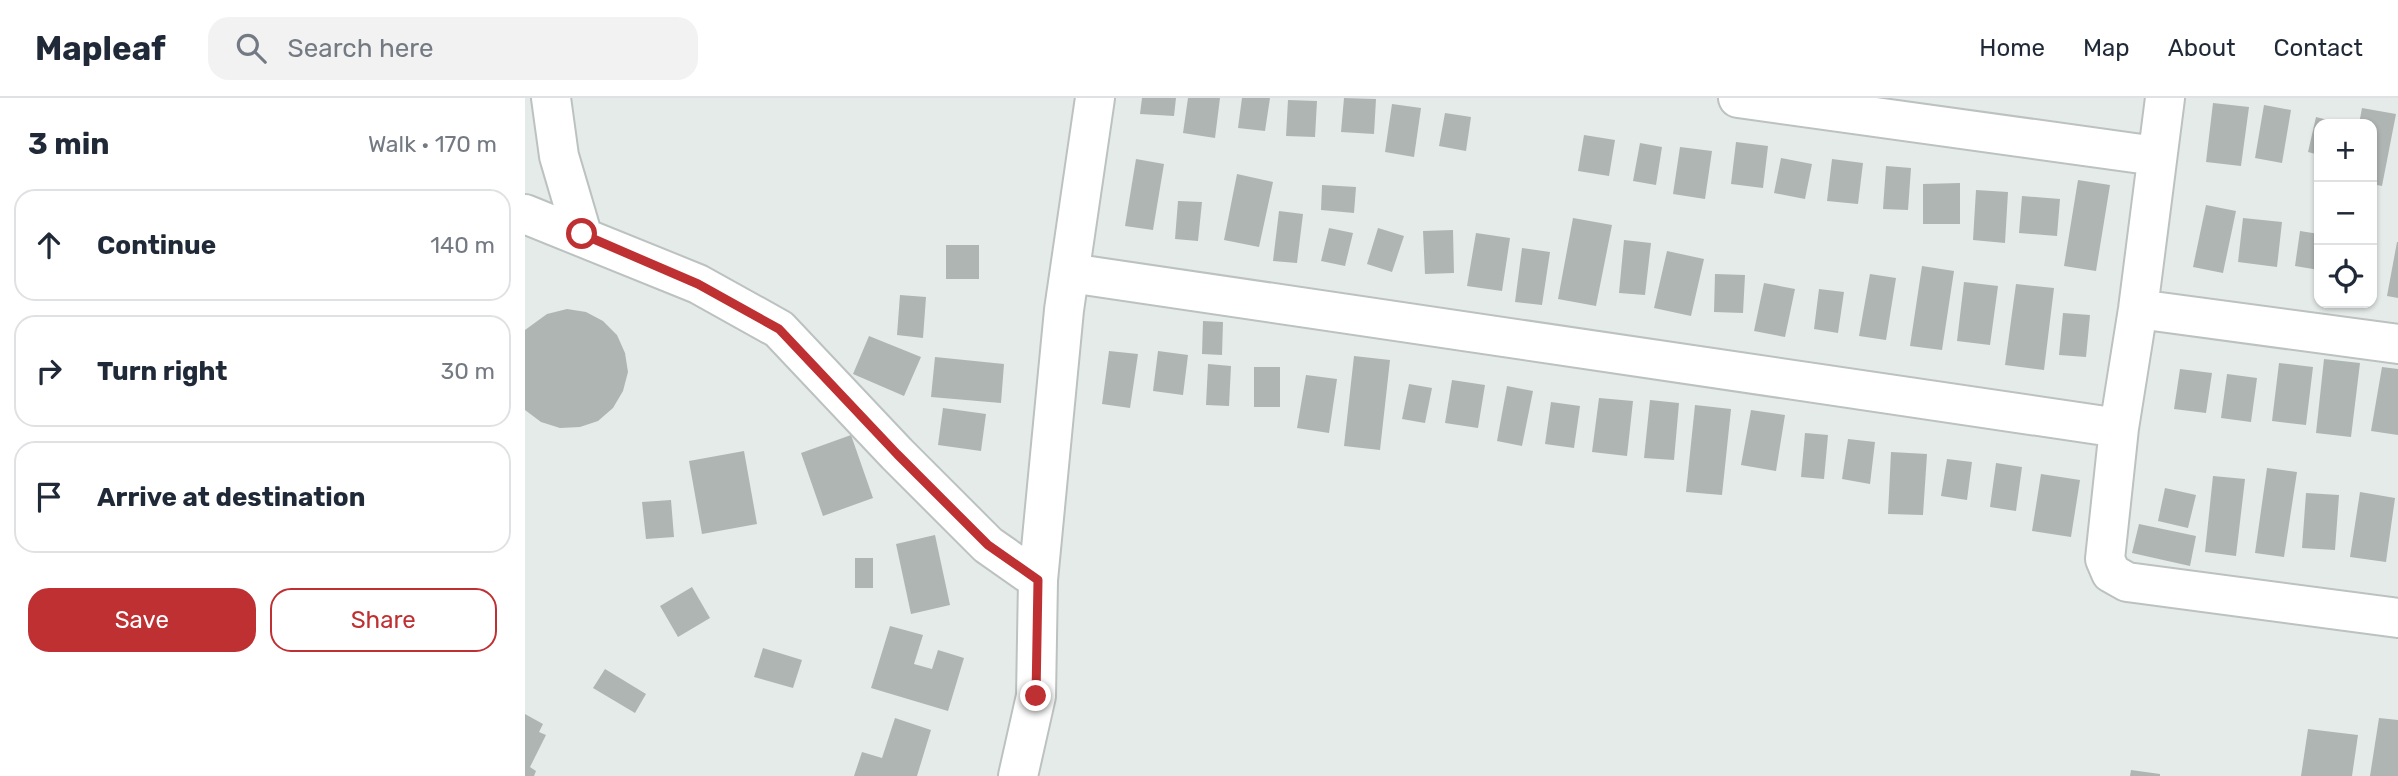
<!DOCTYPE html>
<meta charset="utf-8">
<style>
:root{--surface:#fff;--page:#f2f2f3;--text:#1f2937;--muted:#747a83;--line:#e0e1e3;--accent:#bf3032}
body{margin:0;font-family:Rubik,sans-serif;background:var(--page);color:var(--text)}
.controls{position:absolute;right:21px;top:21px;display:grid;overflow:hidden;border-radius:14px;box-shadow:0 2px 5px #0004}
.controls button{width:63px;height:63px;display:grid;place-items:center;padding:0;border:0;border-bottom:2px solid var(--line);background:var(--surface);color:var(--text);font:35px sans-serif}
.stop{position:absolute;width:21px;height:21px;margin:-16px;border:5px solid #bf3032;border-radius:50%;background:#fff}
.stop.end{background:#bf3032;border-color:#fff;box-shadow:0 2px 7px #0008}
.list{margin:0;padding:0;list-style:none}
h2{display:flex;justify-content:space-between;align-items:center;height:91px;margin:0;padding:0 28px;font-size:30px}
h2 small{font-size:23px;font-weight:400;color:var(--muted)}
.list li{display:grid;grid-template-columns:46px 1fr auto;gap:21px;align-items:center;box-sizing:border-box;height:112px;margin:0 14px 14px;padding:0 14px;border:2px solid var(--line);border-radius:21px}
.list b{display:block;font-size:26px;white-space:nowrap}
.list em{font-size:23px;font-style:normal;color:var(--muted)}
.actions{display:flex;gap:14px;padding:21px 28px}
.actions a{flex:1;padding:16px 0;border:2px solid var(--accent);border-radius:21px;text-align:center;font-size:24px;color:var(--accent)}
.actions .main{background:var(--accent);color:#fff}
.icon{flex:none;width:38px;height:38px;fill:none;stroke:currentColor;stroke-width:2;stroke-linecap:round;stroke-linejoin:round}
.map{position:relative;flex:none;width:1873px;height:678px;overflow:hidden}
header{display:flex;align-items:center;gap:42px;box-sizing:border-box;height:98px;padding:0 35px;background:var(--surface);border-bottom:2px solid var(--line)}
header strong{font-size:33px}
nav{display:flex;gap:38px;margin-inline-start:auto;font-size:24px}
.search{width:490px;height:63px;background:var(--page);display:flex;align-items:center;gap:18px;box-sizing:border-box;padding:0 24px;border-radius:21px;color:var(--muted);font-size:26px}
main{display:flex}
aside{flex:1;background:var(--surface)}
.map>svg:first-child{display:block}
.building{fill:#afb5b3}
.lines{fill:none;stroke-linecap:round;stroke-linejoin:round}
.minor-casing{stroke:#bcc2c0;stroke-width:42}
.minor{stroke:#fff;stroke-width:38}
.route{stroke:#bf3032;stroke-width:9}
</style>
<header>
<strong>Mapleaf</strong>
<div class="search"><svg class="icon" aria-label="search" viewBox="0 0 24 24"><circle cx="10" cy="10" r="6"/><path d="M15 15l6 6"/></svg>Search here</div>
<nav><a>Home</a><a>Map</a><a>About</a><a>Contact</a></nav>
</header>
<main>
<aside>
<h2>3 min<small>Walk · 170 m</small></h2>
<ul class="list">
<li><svg class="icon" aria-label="ahead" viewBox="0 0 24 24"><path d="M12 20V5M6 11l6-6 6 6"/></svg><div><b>Continue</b></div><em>140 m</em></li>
<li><svg class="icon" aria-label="right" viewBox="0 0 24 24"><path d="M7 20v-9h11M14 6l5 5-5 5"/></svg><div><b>Turn right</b></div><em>30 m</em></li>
<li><svg class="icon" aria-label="arrive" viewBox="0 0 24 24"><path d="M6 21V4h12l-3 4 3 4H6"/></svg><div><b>Arrive at destination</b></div></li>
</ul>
<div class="actions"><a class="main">Save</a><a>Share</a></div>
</aside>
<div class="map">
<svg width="1873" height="678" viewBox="0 0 1873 678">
<rect width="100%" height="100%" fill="#e5ebe9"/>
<path class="building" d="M617,0H651L649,18L615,16Z
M663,0H695L690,40L658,35Z
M717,0H745L740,33L713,30Z
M819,0L851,1L849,36L816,34Z
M763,2L792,3L790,39L761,38Z
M1688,5L1724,9L1716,68L1681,64Z
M867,6L896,10L889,59L860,54Z
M1739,7L1766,12L1757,65L1730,60Z
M1837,10L1871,16L1857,88L1847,86V26H1834Z
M920,15L946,19L941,53L914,48Z
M1791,19L1815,25L1794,26V57L1783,54Z
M1059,37L1090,42L1084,78L1053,73Z
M1211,44L1243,48L1238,90L1206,86Z
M1115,45L1137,49L1131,87L1108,83Z
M1155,49L1187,53L1180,101L1148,96Z
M1256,60L1287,66L1280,101L1249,95Z
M611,61L639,66L628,132L600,128Z
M1307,61L1338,65L1333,106L1302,103Z
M1361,68L1386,70L1383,112L1358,111Z
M712,76L748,84L734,149L699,142Z
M1553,82L1585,87L1571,173L1539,168Z
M1435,85V126H1398V86Z
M797,87L831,89L829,115L796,112Z
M1451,92L1483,94L1480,145L1448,142Z
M1497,98L1535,101L1532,138L1494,135Z
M653,103L677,104L673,143L650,141Z
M1681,107L1711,113L1698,175L1668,169Z
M754,113L778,116L772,165L748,163Z
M1048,120L1087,127L1071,208L1033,201Z
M1718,120L1757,124L1752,169L1713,164Z
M804,130L828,135L820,168L796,163Z
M853,130L879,138L867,174L842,166Z
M928,132L929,175L900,176L898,133Z
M1775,133L1794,136V172L1770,168Z
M951,135L985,140L977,193L942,188Z
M1099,142L1126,145L1120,197L1094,195Z
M1872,144H1873V200L1862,198Z
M421,147H454V181H421Z
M997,150L1025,154L1017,207L990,204Z
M1142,153L1179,161L1166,218L1129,210Z
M1397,168L1429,173L1417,252L1385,248Z
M1190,176L1220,177L1218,215L1189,214Z
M1345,176L1371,180L1361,242L1334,238Z
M1439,184L1473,188L1465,247L1432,243Z
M1239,185L1270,191L1260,239L1229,233Z
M1491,186L1529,190L1519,272L1480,267Z
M1294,191L1319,194L1313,235L1289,231Z
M375,197L401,199L398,240L372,237Z
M42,211L61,214L78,223L92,237L100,255L103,274L98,293L88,310L73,323L55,329L35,330L16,324L0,312V232L22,216Z
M1538,215L1565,217L1561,259L1534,257Z
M678,223L698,224L697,257L677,256Z
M344,238L396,259L379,298L328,276Z
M584,253L613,256L605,310L577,306Z
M633,253L663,257L658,297L628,293Z
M829,258L865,262L855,352L819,348Z
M410,259L479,266L476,305L406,299Z
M1799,261L1835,265L1826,339L1791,335Z
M1754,265L1788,269L1781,327L1747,323Z
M683,266L706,268L704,308L681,307Z
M729,269H755V309H729Z
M1857,269L1873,271V337L1846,333Z
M1655,271L1687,275L1681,315L1649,311Z
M1702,276L1732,280L1726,324L1696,320Z
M781,277L812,281L804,335L772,330Z
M927,282L960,287L953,330L920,325Z
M884,286L907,290L900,325L877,321Z
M982,288L1008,293L997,348L972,343Z
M1074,300L1108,303L1102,358L1067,354Z
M1125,302L1154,305L1149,362L1119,360Z
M1026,304L1055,308L1049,350L1020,346Z
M1170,307L1206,311L1197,397L1161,394Z
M418,310L461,316L456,353L413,347Z
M1226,312L1260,317L1251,373L1216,367Z
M1280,335L1303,337L1299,381L1276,379Z
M326,337L348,400L298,418L276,355Z
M1323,341L1350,344L1345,386L1317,381Z
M219,353L232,426L177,436L164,363Z
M1366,354L1402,356L1398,417L1363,416Z
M1422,361L1447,364L1442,402L1416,398Z
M1471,365L1497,369L1491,413L1465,409Z
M1742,370L1772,374L1759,459L1730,455Z
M1516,376L1555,382L1546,439L1507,433Z
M1688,378L1720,381L1711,458L1680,454Z
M1640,390L1671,397L1663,430L1633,423Z
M1835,394L1870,400L1861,464L1825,459Z
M1781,395L1814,397L1810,452L1777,450Z
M146,402L149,439L121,441L117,404Z
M1614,426L1671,438L1665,468L1607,455Z
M410,437L425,507L386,516L371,446Z
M330,460H348V490H330Z
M167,489L185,520L153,539L135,508Z
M365,528L398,537L389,566L407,571L413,552L439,560L423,613L346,590Z
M238,550L277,562L268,590L229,579Z
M80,571L121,596L110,615L68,590Z
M0,616L18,626L14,634L21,637L5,669L11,673L9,678H0Z
M370,620L406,632L392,678H329L337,654L357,660Z
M1854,620L1873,622V678H1845Z
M1783,631L1833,637L1827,678H1776Z
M1606,672L1635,676V678H1605Z"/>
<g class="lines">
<g class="minor-casing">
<path id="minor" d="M26,0L34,58L57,136
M1213,0L1631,58
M1640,0L1613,211L1594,330L1580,461L1586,475L1602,484L1873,520
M0,116L173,186L254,231L372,356L463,447L513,482
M545,175L1594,330
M1613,211L1873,246
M493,678L511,598L513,482L539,212L570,0"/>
</g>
<use href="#minor" class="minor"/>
</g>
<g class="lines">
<path class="route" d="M57,136L173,186L254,231L372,356L463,447L513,482L511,598"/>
</g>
</svg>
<div class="controls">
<button>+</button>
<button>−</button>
<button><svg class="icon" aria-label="locate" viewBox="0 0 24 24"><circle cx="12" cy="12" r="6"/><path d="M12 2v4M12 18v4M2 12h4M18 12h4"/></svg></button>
</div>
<div class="stop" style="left:57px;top:136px"></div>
<div class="stop end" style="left:511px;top:598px"></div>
</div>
</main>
